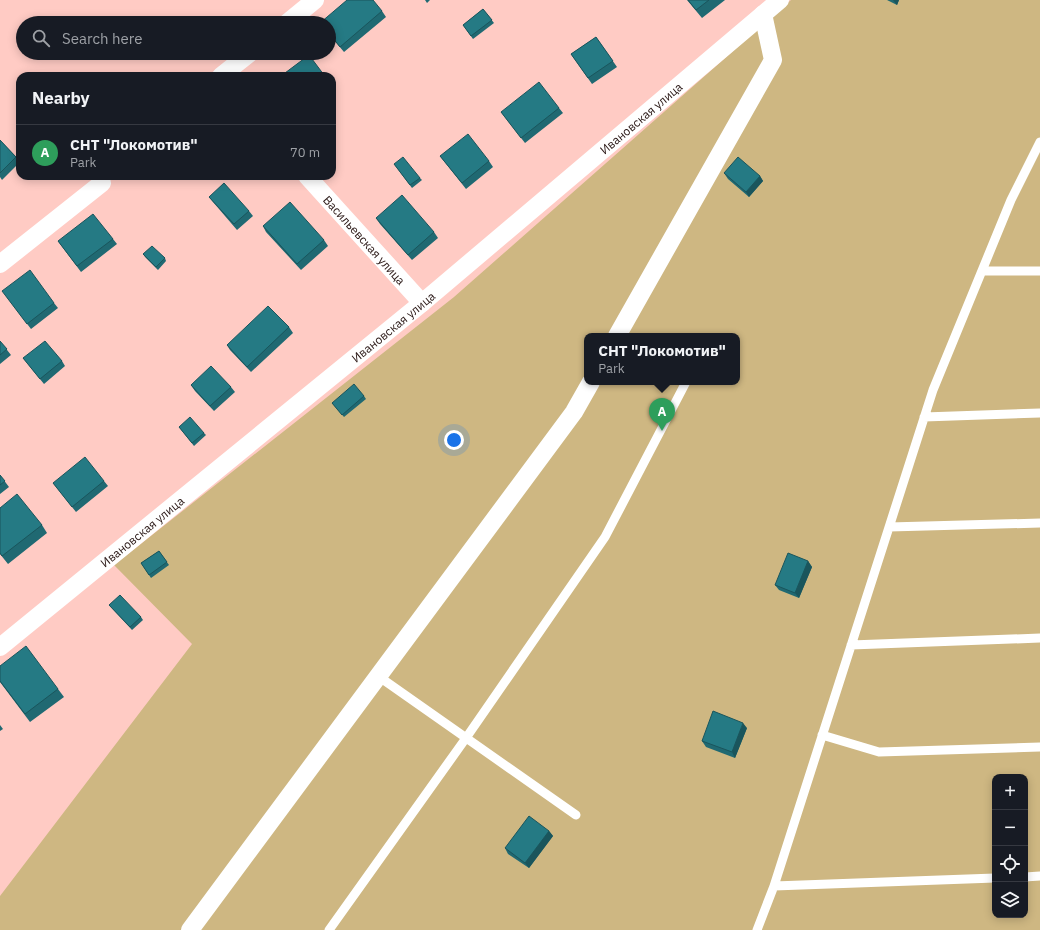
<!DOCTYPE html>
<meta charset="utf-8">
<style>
:root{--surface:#171b24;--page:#242831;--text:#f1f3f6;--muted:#9ea1a6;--line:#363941;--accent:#307881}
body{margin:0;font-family:"IBM Plex Sans",sans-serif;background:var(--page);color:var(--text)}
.controls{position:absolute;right:12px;bottom:12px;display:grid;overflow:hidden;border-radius:8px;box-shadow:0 2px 10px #0003}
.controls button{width:36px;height:36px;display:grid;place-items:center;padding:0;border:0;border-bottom:1px solid var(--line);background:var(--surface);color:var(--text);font:20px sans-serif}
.you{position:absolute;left:454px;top:440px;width:14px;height:14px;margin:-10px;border:3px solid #fff;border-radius:50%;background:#1a73e8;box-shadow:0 0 0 6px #1a73e833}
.badge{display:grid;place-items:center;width:26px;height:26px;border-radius:50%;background:var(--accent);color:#fff;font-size:13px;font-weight:700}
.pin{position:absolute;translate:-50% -33px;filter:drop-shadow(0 1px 2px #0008)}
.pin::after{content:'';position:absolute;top:21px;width:14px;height:12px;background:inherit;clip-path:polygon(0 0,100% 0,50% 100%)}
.popup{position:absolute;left:584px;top:333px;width:156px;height:52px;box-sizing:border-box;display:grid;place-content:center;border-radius:8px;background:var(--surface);filter:drop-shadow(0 1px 3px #0005);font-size:13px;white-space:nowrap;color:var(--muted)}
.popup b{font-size:15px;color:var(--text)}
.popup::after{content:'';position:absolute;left:50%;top:100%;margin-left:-8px;border:8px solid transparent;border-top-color:var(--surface)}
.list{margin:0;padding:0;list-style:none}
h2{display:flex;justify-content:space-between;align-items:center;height:52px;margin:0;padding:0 16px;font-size:17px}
h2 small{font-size:13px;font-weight:400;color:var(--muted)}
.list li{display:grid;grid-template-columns:26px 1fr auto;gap:12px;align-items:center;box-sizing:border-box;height:56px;padding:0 16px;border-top:1px solid var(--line)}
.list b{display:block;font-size:15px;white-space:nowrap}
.list p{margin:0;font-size:13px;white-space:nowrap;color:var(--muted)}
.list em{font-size:13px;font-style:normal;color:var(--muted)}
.icon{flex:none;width:22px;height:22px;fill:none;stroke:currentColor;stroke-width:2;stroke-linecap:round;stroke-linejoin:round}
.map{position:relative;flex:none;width:1040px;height:930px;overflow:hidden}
.search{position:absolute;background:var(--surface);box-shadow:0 2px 10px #0003;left:16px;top:16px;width:320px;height:44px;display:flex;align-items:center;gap:10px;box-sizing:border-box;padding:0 14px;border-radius:22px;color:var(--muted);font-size:15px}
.panel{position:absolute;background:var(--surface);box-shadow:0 2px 10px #0003;left:16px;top:72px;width:320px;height:108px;border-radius:12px}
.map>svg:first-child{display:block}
.green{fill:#ceb782;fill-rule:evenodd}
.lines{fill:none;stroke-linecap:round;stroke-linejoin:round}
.service{stroke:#fff;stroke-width:9}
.minor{stroke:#fff;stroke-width:18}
.wall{fill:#206972}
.shaded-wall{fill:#1a555c}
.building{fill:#257a84;stroke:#1a555c}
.labels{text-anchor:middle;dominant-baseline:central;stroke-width:3.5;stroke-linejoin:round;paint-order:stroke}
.street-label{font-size:12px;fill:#271513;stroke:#fededa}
</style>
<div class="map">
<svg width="1040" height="930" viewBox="0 0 1040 930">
<rect width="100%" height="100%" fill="#ffcbc4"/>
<path class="green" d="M791,0H1040V930H0V896L192,644L114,565L454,297ZM587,336H737V382H587ZM995,777H1025V915H995Z"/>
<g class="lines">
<path class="service" d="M982,271H1040
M924,417L1040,413
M889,527L1040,523
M851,645L1040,638
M378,676L576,815
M822,735L879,752L1040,747
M1025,877L1040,876
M774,886L995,878
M329,930L466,738L605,537L686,382
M757,930L774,886L933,390L1011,200L1040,142"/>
<g class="minor">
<path d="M287,23L315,0"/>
<path d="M221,76L250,53"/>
<path id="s1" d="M307,176L422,303"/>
<path d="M0,264L102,183"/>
<path d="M617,336L773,60L763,14"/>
<path id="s2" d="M0,647L422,303L780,0"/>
<path d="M190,930L574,412L591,382"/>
</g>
</g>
<path class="wall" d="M425,0H430L427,3Z
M687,0H725L702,18Z
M887,0H899L897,5Z
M483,9L494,23L473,39L463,25Z
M382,11L386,17L344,52L329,34V23Z
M596,37L617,67L592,84L571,54Z
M559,108L563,113L525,143L501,112Z
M0,140L16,157L20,162L2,180L0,177Z
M440,156L489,161L493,167L466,189Z
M394,164L420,178L422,180L412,188Z
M724,173L760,176L763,181L749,197L728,179Z
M209,197L249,211L253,216L237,230L213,202Z
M376,218L434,232L438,238L412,260L380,224Z
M263,226L324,240L328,246L301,270L266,232Z
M113,239L117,244L81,272L58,241Z
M143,254L165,258L166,261L158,270L145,257Z
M6,296L54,303L58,308L31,329Z
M289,327L293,333L251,372L230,350L227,345Z
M0,341L11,355L0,364Z
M23,358L62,361L65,366L44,384Z
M191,385L231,387L235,392L214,411L195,391Z
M364,396L366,399L344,417L332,403Z
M179,427L204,433L206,435L194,446Z
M0,475L9,487L0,494Z
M104,481L108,486L76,512L53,483Z
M0,508L42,525L47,533L8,564L0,554Z
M159,551L169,565L151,578L141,563Z
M808,561L812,567L799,598L779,590L775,585Z
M109,605L141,617L143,620L132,630Z
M0,666L58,689L64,697L30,722L0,682Z
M0,725L3,729L0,731Z
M747,728L735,758L706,747L702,741Z
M549,831L553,836L529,868L508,854L505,848Z"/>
<path class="shaded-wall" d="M893,0H899L897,5Z
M760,176L763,181L749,197L746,192Z
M808,561L812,567L799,598L795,593Z
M743,723L747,728L735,758L732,752Z
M549,831L553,836L529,868L525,863Z"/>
<path class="building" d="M347,0H373L382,11L340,47L329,33V23H320Z
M688,0H709L696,10Z
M483,9L492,20L471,36L463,25Z
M596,37L613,61L588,78L571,54Z
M309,55L324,75L323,76H281Z
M539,82L559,108L521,138L501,112Z
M468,134L489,161L462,183L440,156Z
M0,140L16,157L0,173Z
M403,157L420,178L410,185L394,164Z
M738,157L760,176L746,192L724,173Z
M224,183L249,211L234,224L209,197Z
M402,195L434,232L408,255L376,218Z
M290,202L324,240L297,264L263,226Z
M93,214L113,239L77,266L58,241Z
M152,246L165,258L156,267L143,254Z
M30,270L54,303L27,324L2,291Z
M268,306L289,327L247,367L227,345Z
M0,341L7,349L0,355Z
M45,341L62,361L40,379L23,358Z
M211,366L231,387L210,406L191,385Z
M354,384L364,396L342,415L332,403Z
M190,417L204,433L192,443L179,427Z
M85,457L104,481L72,507L53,483Z
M0,475L5,481L0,485Z
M17,494L42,525L2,556L0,553V508Z
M159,551L167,562L149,575L141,563Z
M788,553L808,561L795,593L775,585Z
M120,595L141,617L130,627L109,605Z
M26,646L58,689L25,714L0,681V666Z
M713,711L743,723L732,752L702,741Z
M529,816L549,831L525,863L505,848Z"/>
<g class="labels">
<g class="street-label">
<text stroke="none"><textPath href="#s2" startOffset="831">Ивановская улица</textPath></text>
<text stroke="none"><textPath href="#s1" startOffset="86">Васильевская улица</textPath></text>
<text stroke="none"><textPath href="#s2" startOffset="507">Ивановская улица</textPath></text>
<text stroke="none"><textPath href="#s2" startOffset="183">Ивановская улица</textPath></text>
</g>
</g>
</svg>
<div class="controls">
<button>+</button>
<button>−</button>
<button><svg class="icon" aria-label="locate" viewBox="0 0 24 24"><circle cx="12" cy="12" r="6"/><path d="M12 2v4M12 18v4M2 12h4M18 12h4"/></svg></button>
<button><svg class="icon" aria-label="layers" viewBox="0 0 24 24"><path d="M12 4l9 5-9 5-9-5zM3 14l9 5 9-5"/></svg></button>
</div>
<div class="you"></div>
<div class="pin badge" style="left:662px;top:431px;background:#2e9e5b">A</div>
<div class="popup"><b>СНТ &quot;Локомотив&quot;</b>Park</div>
<div class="search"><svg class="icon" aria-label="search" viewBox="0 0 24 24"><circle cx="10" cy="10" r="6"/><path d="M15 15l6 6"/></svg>Search here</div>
<section class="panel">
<h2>Nearby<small></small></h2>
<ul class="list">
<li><span class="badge" style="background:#2e9e5b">A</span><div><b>СНТ &quot;Локомотив&quot;</b><p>Park</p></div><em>70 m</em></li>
</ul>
</section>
</div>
